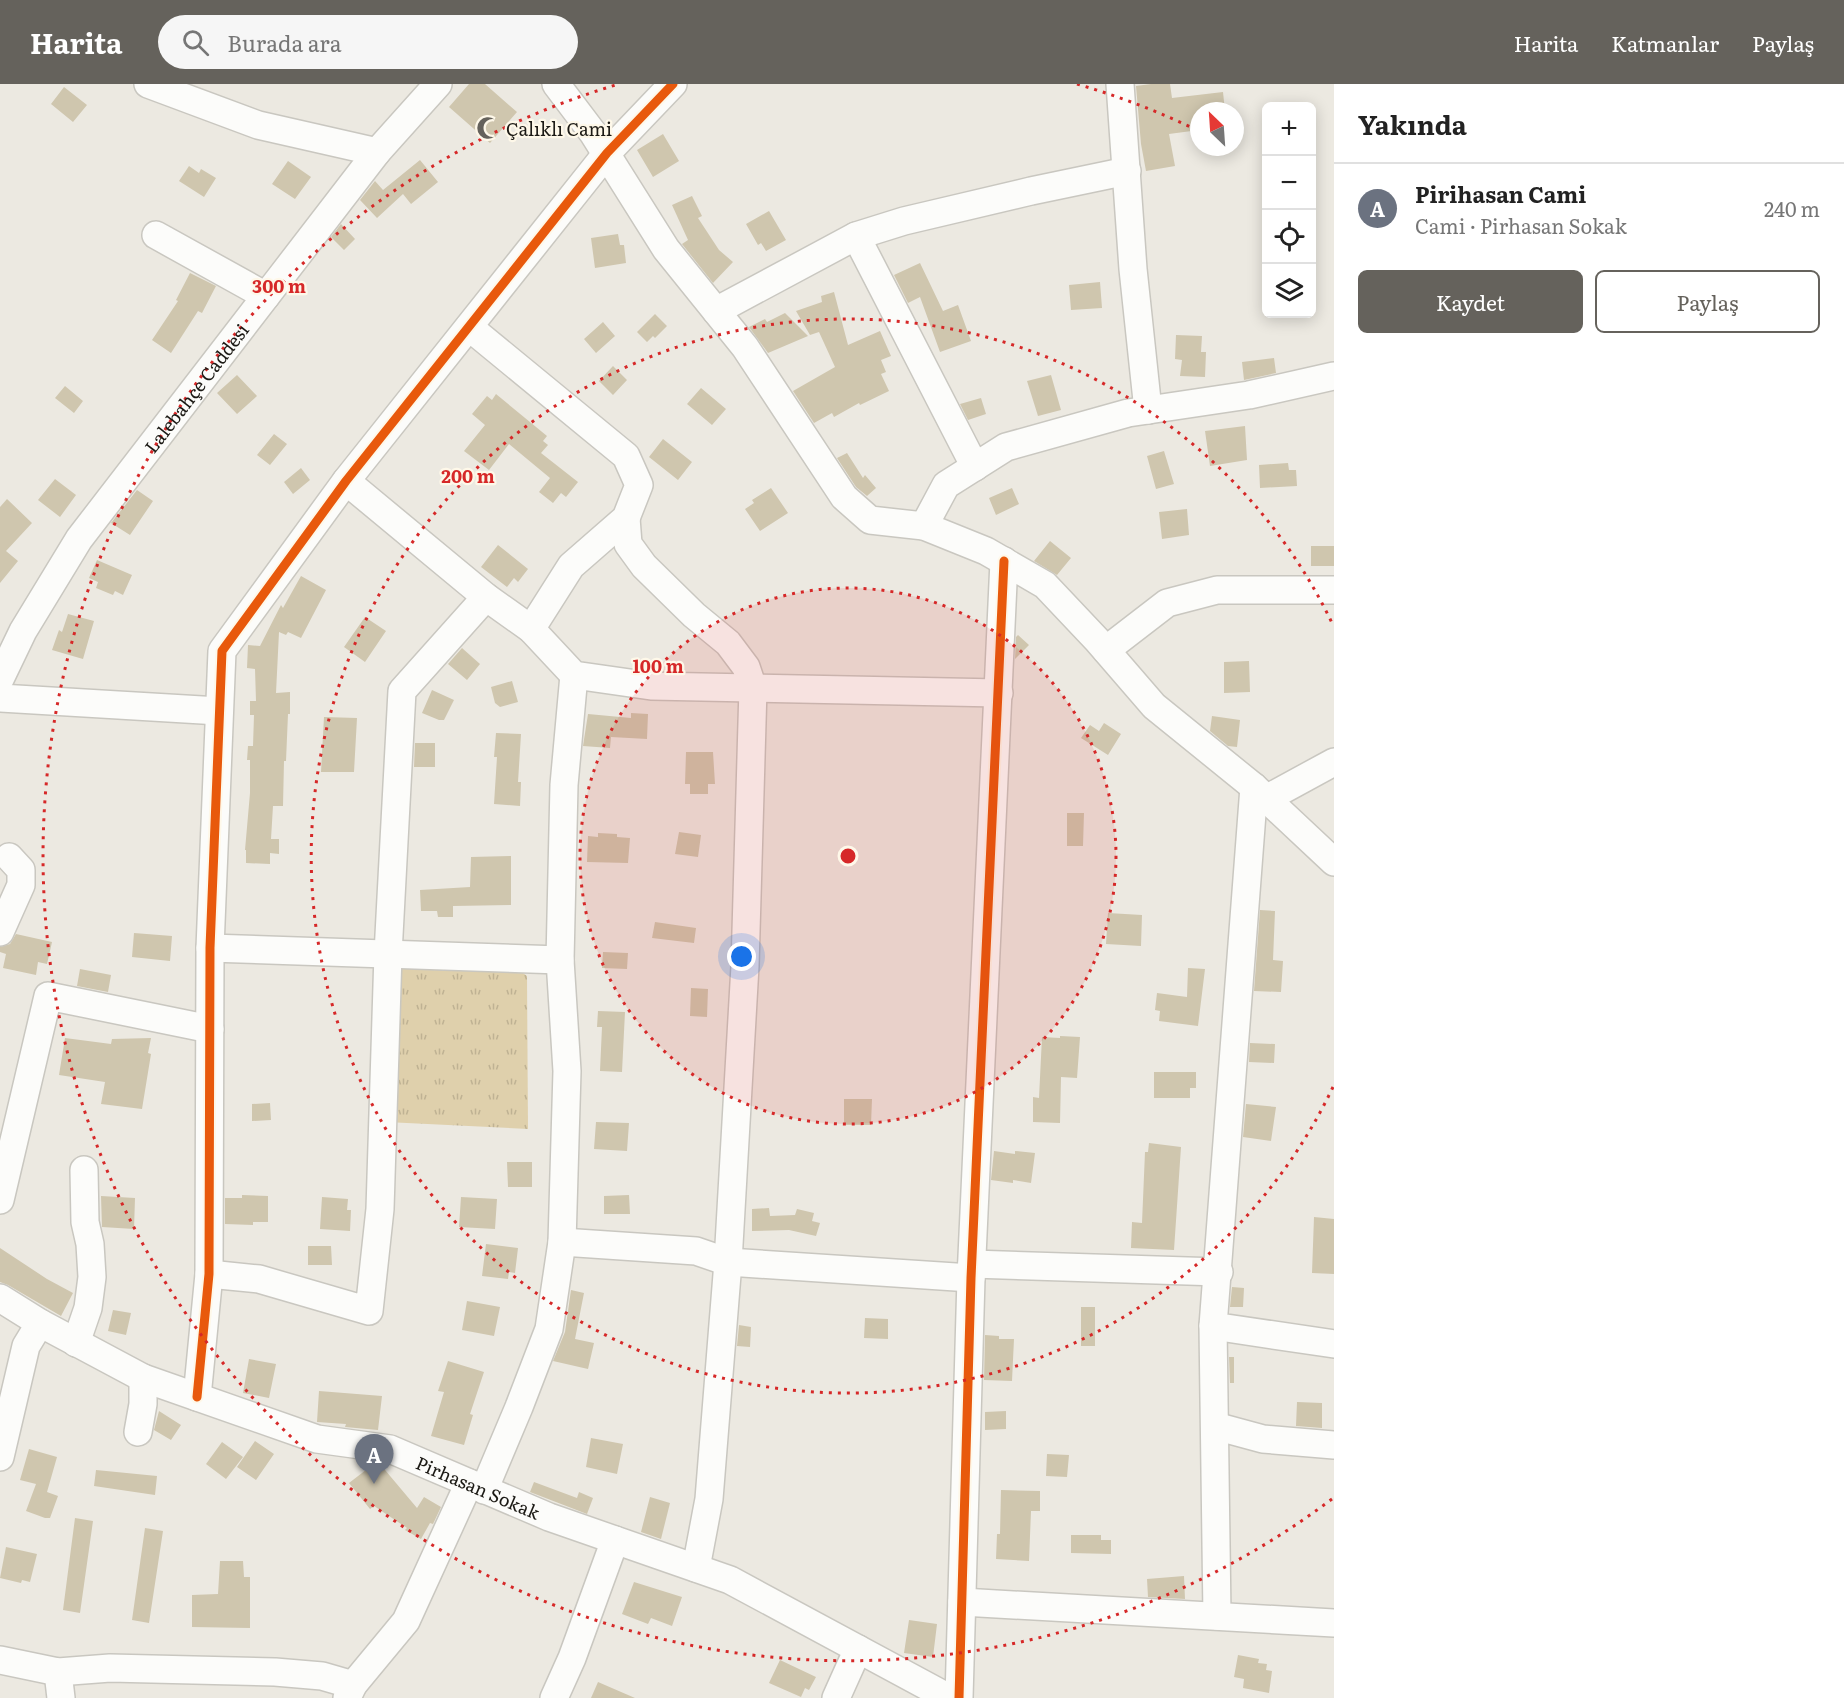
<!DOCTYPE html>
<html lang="tr">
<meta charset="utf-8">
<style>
:root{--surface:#fff;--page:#f6f6f6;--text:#222;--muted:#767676;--line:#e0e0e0;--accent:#65625c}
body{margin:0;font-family:Literata,serif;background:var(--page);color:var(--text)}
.controls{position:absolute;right:18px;top:18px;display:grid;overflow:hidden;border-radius:9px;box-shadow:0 3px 15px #0003}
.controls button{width:54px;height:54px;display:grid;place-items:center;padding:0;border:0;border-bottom:2px solid var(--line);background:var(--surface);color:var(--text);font:30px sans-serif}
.compass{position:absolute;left:1190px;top:18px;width:54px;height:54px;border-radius:50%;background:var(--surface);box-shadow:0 3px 15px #0003;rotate:335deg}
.you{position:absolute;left:742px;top:873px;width:21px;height:21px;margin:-15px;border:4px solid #fff;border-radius:50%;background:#1a73e8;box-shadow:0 0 0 9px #1a73e833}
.badge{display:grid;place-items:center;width:39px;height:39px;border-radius:50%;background:var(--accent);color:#fff;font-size:20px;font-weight:700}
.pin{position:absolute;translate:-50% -50px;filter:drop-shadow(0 2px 3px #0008)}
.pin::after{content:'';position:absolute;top:32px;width:21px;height:18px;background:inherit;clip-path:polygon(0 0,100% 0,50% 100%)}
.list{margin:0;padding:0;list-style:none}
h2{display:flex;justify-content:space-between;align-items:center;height:78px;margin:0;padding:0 24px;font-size:26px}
h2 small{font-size:20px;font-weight:400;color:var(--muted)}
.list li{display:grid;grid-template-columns:39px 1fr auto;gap:18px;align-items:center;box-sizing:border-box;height:90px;padding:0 24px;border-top:2px solid var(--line)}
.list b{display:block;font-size:22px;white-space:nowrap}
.list p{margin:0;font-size:20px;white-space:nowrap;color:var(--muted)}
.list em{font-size:20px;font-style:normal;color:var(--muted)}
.actions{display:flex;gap:12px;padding:18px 24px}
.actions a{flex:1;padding:14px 0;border:2px solid var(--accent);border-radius:9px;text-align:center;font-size:21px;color:var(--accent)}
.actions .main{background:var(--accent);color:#fff}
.icon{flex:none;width:33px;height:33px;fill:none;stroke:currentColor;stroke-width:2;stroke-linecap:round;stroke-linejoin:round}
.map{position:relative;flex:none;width:1334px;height:1614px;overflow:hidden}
header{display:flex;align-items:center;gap:36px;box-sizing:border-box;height:84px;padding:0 30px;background:var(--accent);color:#fff}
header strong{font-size:28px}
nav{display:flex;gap:33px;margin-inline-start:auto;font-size:21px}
.search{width:420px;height:54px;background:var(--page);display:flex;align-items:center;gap:15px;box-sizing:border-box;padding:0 21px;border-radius:33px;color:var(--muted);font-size:22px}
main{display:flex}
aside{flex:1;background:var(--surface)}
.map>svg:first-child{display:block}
.park{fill:url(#park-tufts)}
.building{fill:#cfc6ae}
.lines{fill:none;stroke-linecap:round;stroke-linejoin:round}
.minor-casing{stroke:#c9c7c0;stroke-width:30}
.minor{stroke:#fcfcfa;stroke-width:27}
.cycleway-casing{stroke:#fef8e9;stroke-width:13}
.cycleway{stroke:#e8590c;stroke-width:9}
.ring{fill:none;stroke:#d62828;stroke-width:3;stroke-dasharray:3 6}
.labels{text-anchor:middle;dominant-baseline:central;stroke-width:4.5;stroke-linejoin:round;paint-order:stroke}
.poi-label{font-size:18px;fill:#1c1a15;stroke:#fef8e9;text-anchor:start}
.street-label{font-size:18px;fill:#1c1a15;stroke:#fef8e9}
.centre{fill:#d62828;stroke:#fef8e9;stroke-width:3}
.ring-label{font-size:18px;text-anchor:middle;font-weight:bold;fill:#d62828;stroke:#fef8e9;stroke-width:4.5;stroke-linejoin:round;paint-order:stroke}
</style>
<header>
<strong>Harita</strong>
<div class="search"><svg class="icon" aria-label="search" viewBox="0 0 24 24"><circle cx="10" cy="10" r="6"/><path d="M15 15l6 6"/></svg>Burada ara</div>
<nav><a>Harita</a><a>Katmanlar</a><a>Paylaş</a></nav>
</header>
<main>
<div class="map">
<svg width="1334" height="1614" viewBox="0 0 1334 1614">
<defs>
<pattern id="park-tufts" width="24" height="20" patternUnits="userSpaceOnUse" patternTransform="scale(1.5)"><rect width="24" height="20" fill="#dfd0ac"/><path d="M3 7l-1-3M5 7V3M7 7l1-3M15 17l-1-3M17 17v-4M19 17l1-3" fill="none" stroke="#bfb293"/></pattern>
</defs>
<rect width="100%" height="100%" fill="#ece9e1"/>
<path class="park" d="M400,880L515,883L527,892L528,1045L386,1038Z"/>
<path class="building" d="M469,0H485L517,28L490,59L449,23Z
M1151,0H1170L1172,14L1223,8L1225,27H1199V46L1169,50L1175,82L1146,87L1141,60L1136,2Z
M64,3L87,21L73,38L51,20Z
M663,50L679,77L653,93L637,66Z
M420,76L438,98L411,120L403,110L377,134L360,116L375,97L383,106Z
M288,77L311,93L295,115L272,100Z
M189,82L199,89L201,85L216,94L204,113L179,97Z
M692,112L702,132L698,134L719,166L733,178L713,199L682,160L688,156L672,121Z
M769,127L786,156L766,167L761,159L758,161L746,140Z
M341,140L355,155L344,166L331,153Z
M618,150L620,161H624L626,179L595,184L591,154Z
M920,179L943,227L958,221L971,257L940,268L920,213L908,219L894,191Z
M190,189L216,202L202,229L198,227L171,269L152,256L178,217L176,216Z
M1100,198L1102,224L1071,226L1069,201Z
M834,208L848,261L880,247L891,272L881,276L886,288L881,290L889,307L860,321L859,319L834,333L832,329L814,339L793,307L835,283L819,248L810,251L796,227L822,218L821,212Z
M785,229L808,252L768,269L749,243L765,235L767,238Z
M655,230L667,242L655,254L653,252L647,258L637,248Z
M603,238L615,252L596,269L584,255Z
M1176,251L1202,252L1201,268H1206L1205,293L1180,292L1182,276L1175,275Z
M1274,274L1276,289L1244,296L1242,278Z
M613,282L627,296L613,311L599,297Z
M237,291L257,312L237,330L217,309Z
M1051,291L1061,326L1038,332L1027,297Z
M65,302L83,317L74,329L55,314Z
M701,304L726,325L712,341L687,320Z
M496,310L547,352L543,357L548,361L541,369L578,398L566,413L561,409L553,419L539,408L550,394L509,360L489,386L464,367L485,341L472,330L487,312L492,316Z
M981,314L986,330L968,336L960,320Z
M1245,342L1247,376L1210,382L1205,347Z
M274,350L287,360L270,381L257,371Z
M663,355L692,378L678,396L649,373Z
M1164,367L1174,400L1156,405L1147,372Z
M847,369L863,394L865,391L876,404L867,412L856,403L837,374Z
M1288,379L1289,386H1296L1297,402L1260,404L1259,381Z
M301,384L310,396L293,410L284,398Z
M55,395L76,411L60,433L38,416Z
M771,404L788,429L760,447L745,425L754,419L752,416Z
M1012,404L1019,420L996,431L989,414Z
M137,406L153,417L130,451L111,439Z
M7,415L32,439L6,467L18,477L0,499V423Z
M1187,425L1189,451L1162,455L1159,428Z
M1050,457L1071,474L1057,491L1034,477Z
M498,461L528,485L518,498L514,494L507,503L481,483Z
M1311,462H1334V482H1311Z
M97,476L132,491L123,511L115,507L113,511L96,504L98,498L89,494Z
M301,492L326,506L301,554L288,548L286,551L279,548L276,609L290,608V630H288L286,677H284L283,722H273L271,755H279V770L270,769V780L246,779V766H245L250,709V676H247L248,662H253L254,631H250V617H256L255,585L247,584L248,561L260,562L281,521L283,524Z
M68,530L94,537L83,575L52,566L59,546L62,548Z
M365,533L386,547L365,578L344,563Z
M1018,551L1029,561L1015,575L1016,553Z
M462,564L480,580L467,596L448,580Z
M1249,577L1250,608L1224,609V578Z
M512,597L518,618L500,623L495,619L491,603Z
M432,606L454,616L444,636H439L422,629Z
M631,629L648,630L647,655L611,653L610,664L583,662L588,630L631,634Z
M1212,632L1240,636L1237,663L1228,662L1210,647Z
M324,633L357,634L354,688H321Z
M1104,639L1121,650L1108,671L1081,654L1090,641L1099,647Z
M496,649L521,650L518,698H521L520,722L494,720L497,673H494Z
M415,659H435V683H414Z
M686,668H713L715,700H708V710H690V700H685Z
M1067,729H1084L1083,762H1067Z
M679,748L701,751L698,773L675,770Z
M598,749L617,750V753L630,754L628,779L587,778L588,752L598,753Z
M511,772V821L453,822V833H438L437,827H421L420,806L470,803L471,773Z
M1260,826L1275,827L1273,876L1283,877L1281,908L1254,907Z
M1108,829L1142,831L1141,862L1106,860Z
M655,838L696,844L694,859L652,854Z
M134,849L172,852L170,877L132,873Z
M16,850L52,858L47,880L38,878L36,891L3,884L6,870L0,868V863L10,860Z
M603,868L628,869L627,885L602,884Z
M1188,884L1205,885L1198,942L1159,937L1160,927L1155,926L1157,909L1187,913Z
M80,885L111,891L108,908L77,902Z
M691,904L708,905L707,933L690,932Z
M598,927L625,928L622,988L600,987L602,943H597Z
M1060,952L1080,953L1077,994L1061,993L1060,1039L1033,1038V1013L1039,1014L1042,953L1060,954Z
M65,954L111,960L112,955L151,954L148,969L151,970L142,1025L101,1020L105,998L59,991Z
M1250,959L1275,960L1274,979L1249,978Z
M1154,988H1196V1004H1190V1014H1154Z
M844,1015H872L871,1041H844Z
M270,1019L271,1036L252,1037V1020Z
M1246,1020L1276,1023L1271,1057L1243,1053Z
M596,1038L629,1039L627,1067L594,1065Z
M1149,1059L1181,1063L1174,1166L1131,1164L1132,1138L1142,1139L1145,1068H1148Z
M994,1067L1015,1070V1067L1035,1069L1031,1099L1013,1096V1099L991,1096Z
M507,1078H532V1103H508Z
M242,1111L268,1112V1138H253V1141L225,1140V1114H242Z
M629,1111L630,1130H604V1112Z
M101,1112L135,1114L134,1145L102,1143Z
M322,1113L348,1115L347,1126H351L350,1147L320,1145Z
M461,1113L497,1115L495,1145L459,1143Z
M769,1124L770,1132L795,1131L797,1125L814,1129L812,1137L820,1139L816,1152L789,1146L752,1147V1125Z
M1314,1133L1334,1135V1190L1312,1189Z
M486,1160L518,1164L515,1189L509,1188L508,1195L482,1192Z
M308,1162H331L332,1181H308Z
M0,1164L47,1195L73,1209L61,1232L8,1201L0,1198Z
M1232,1203L1244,1204L1243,1223H1230Z
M571,1206L584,1209L575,1255L594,1259L588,1285L553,1277L565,1248Z
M467,1217L500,1223L494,1252L462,1246Z
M1081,1223H1095V1262H1081Z
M113,1226L131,1229L126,1251L108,1247Z
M865,1234L888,1235V1255L864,1254Z
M739,1241L751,1243L750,1263L737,1262Z
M985,1251L999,1252V1255H1014L1012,1297L984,1296Z
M1229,1273H1234V1299H1230Z
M249,1275L276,1280L269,1314L243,1309Z
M448,1277L484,1288L470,1330L473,1331L464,1361L431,1352L444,1308L438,1307Z
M319,1307L382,1312L378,1346L345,1343L346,1340L317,1338Z
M1297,1318L1322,1319V1344L1296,1342Z
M159,1327L181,1341L171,1356L154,1346Z
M1006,1327V1345L985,1346V1328Z
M591,1354L623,1360L617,1390L586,1383Z
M255,1357L274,1370L256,1396L237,1383Z
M222,1358L243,1373L226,1395L206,1380Z
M29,1365L57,1373L47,1408L58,1412L50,1434H45L26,1427L36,1400L20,1396Z
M1047,1370L1069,1371L1067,1393L1046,1392Z
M375,1379L380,1380L417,1424L424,1413L441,1423L433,1440L430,1439L421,1455L405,1446L407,1444L374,1422L370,1425L349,1399Z
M96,1386L157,1392L155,1411L94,1402Z
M534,1398L577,1414L579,1408L593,1414L587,1430L530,1408Z
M1001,1406L1040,1407V1427H1031L1029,1477L996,1475L997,1450H1000Z
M650,1413L670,1419L661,1455L641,1448Z
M75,1434L93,1437L80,1529L63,1526Z
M145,1444L163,1447L149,1539L132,1536Z
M1071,1451H1101V1456H1111V1470L1071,1469Z
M6,1463L37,1470L30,1498L22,1496L21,1499L0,1494Z
M220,1477H243L244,1493H250V1544L192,1543V1511L218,1510Z
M1184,1492L1185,1515L1148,1513L1147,1495Z
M634,1498L682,1513L672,1542L651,1534L648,1540L622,1530Z
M909,1536L937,1540L933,1573L904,1569Z
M1238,1571L1259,1575L1258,1579L1267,1580L1266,1586L1272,1587L1269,1609L1243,1604L1244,1595L1234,1593Z
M780,1576L816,1593L809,1606L805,1604L801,1613L769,1599Z
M598,1598L635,1614H591Z"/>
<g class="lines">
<g class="minor-casing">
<g id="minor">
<path d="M148,0L258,41L377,68"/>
<path d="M556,0L593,49L666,165L745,263L844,413L870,436L924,442L986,467L1045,501L1097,556L1154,622L1254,703L1334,778"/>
<path d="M1120,0L1133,185L1148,326"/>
<path d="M156,151L266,212"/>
<path d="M856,152L975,383"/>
<path d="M716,227L856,152L904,137L1031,107L1127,87"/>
<path d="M469,243L626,372L639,401L626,434L571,482L531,545"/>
<path d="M346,397L486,513L531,545L574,591L651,602L999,609"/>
<path d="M626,434L628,460L644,482L694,531L728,559L746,583L753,604L745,882L728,1178L709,1415L696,1484"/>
<path d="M924,442L946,401L1006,363L1128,329L1249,311L1334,292"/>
<path d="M1106,566L1167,519L1217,506H1334"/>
<path id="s1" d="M0,595L23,547L79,455L377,68L438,0"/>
<path d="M0,614L219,627"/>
<path d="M1254,703L1213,1242L1334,1260"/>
<path d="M1266,715L1334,678"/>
<path d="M0,848L21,801V786L9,773"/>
<path d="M210,864L560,876"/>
<path d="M0,1116L48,912L210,945"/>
<path d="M562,1158L696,1167L728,1178L971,1194"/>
<path d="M972,1180L1219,1188"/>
<path d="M209,1190L259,1195L369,1227L380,1125L388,870L402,607L486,513"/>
<path id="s2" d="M0,1214L40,1239L143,1294L317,1355L390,1365L549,1433L730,1496L949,1614"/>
<path d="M1213,1242L1217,1532"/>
<path d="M76,1259L88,1224L92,1193L90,1160L85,1138L84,1086"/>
<path d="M197,1313L209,1190L210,864L222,567L346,397L607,69L673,0"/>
<path d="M1215,1342L1263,1355L1334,1361"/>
<path d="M138,1348L143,1320V1294"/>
<path d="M0,1373L26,1262L40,1239"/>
<path d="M484,1406L519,1323L549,1245L562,1158L567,987L560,876L564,701L574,591"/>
<path d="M962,1518L1334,1539"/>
<path d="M0,1576L58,1588L110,1584L275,1588L322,1592L353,1601"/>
<path d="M58,1588L61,1614"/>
<path d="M347,1614L353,1601L406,1537L469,1399"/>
<path d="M554,1614L572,1574L615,1456"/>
<path d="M836,1614L858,1565"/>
<path d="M959,1614L971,1194L1004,477"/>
</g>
</g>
<use href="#minor" class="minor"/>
<g class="cycleway-casing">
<path id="cycleway" d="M197,1313L209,1190L210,864L222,567L346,397L607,69L673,0
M959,1614L971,1194L1004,477"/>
</g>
<use href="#cycleway" class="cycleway"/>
</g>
<circle cx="848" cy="772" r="268" fill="#d62828" fill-opacity=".12"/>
<g class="ring">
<circle cx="848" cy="772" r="268"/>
<path d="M1333 1003A537 537 0 1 1 1333 541"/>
<path d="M1332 1415A805 805 0 1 1 619 0M1077 0A805 805 0 0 1 1195 45"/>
</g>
<defs>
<g id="mosque-bare" transform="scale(1.8)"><path d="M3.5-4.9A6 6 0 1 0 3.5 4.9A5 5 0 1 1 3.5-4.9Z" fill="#65625c" stroke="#fef8e9" stroke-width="2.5" paint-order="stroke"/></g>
</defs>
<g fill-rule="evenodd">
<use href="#mosque-bare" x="488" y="44"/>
</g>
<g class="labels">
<g class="poi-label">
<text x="506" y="44">Çalıklı Cami</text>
</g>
<g class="street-label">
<text stroke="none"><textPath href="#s1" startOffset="352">Lalebahçe Caddesi</textPath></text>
<text stroke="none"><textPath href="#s2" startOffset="518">Pirhasan Sokak</textPath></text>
</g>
</g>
<circle cx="848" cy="772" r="9" class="centre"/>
<g class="ring-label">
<text x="279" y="209">300 m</text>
<text x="468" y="399">200 m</text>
<text x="658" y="589">100 m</text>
</g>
</svg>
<div class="controls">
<button>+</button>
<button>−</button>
<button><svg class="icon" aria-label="locate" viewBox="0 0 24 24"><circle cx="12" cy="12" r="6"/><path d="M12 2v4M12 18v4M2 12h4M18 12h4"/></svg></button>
<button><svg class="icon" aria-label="layers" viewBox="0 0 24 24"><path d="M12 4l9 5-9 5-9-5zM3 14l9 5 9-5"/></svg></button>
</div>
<svg class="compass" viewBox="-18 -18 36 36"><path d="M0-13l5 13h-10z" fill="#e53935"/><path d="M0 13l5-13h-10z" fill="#767676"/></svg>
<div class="you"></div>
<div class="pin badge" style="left:374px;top:1400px;background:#6b7280">A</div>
</div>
<aside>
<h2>Yakında<small></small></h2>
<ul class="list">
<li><span class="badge" style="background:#6b7280">A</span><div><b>Pirihasan Cami</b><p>Cami · Pirhasan Sokak</p></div><em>240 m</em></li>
</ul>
<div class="actions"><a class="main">Kaydet</a><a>Paylaş</a></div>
</aside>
</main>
